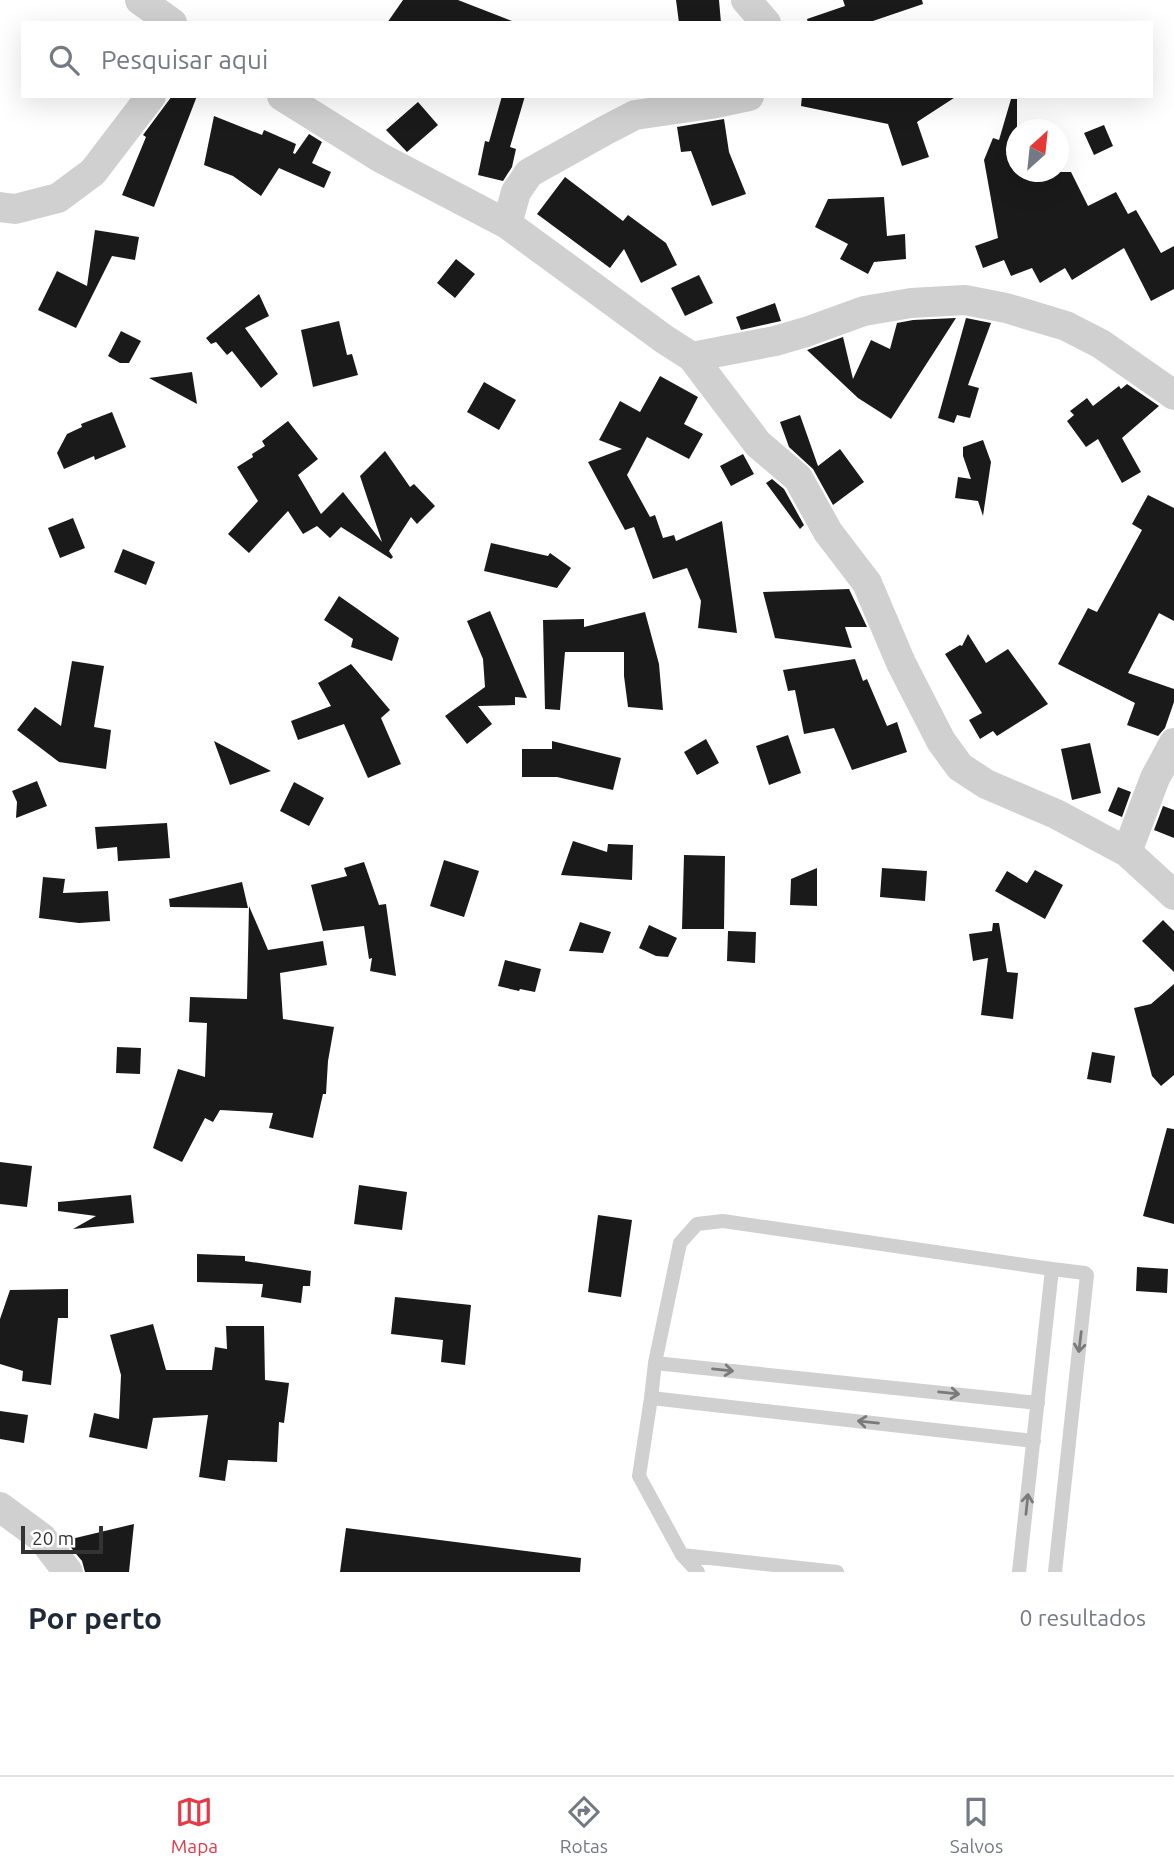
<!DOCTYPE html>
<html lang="pt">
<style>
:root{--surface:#fff;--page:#f6f6f7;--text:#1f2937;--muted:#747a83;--line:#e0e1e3;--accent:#e63946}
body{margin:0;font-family:Ubuntu,sans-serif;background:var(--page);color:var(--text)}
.compass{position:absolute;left:1006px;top:119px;width:63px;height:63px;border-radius:50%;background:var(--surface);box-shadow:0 7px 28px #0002;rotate:27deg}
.scale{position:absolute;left:21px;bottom:18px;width:82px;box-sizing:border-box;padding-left:7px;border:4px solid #333;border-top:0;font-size:19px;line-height:24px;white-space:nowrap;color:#333;-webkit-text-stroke:5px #fff;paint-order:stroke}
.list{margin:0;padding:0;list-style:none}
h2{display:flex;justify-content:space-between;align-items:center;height:91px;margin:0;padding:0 28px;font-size:30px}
h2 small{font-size:23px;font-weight:400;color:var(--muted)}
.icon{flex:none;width:38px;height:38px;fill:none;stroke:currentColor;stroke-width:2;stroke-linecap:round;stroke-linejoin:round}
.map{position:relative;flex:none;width:1174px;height:1572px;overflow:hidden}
.search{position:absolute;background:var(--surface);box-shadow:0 7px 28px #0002;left:21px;right:21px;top:21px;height:77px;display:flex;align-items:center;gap:18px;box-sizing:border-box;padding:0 24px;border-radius:0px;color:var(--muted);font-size:26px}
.sheet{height:203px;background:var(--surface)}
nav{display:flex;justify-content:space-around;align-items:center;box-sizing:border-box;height:98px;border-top:2px solid var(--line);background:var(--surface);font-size:19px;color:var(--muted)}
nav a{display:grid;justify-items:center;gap:4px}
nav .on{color:var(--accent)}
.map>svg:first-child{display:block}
.building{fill:#1a1a1a}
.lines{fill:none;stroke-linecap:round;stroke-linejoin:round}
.lane{stroke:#d0d0d0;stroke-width:14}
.street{stroke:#d0d0d0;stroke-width:30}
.oneway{stroke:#7a7a7a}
</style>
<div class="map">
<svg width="1174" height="1572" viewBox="0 0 1174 1572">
<rect width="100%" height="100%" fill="#fff"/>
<path class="building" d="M403,0H458L512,21V23H387Z
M676,0H719L721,23H679Z
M843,0H922L923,4L867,23H808L807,19L845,6Z
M172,96H197L154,207L122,195L146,137L143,135Z
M502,96H525L510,147L516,149L512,167L503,181L478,175L485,141L489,142Z
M802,96H957L917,122L929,157L902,166L888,124L801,106Z
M1011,99H1017V172H1071L1088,206L1116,192L1128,214L1136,210L1161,253L1174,246V289L1151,301L1124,248L1072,280L1065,268L1040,283L1032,268L1011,276L1004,260L983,268L975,246L998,238L984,160L993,138L999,140Z
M418,102L438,125L407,152L386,130Z
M214,116L262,135L264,130L296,144L293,153L295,154L309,134L322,142L312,163L331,172L324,188L279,168L261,196L233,176L204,165Z
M724,119L729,152L746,194L712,206L691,151L681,152L677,127Z
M1104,125L1113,146L1094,155L1084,133Z
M565,177L623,221L628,215L666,243L677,265L641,283L624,249L610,268L537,214Z
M884,197L887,236L905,234L906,259L874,262L868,274L840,259L848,244L815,227L828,199Z
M95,230L139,237L135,260L112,256L76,328L38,310L57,271L87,286Z
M456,259L475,274L455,298L437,283Z
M699,275L713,303L685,316L671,288Z
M259,294L269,316L245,328L278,374L261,388L232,351L227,355L216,342L211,344L206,338Z
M775,303L781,321L741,330L736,317Z
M956,318L891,419L858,398L807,350L843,337L853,379L871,340L890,349L897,323L913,320Z
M966,318L991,323L968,385L979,388L970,418L957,415L954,423L938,418Z
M339,321L347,355L352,354L358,375L313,387L301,330Z
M121,331L141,341L129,363H120L108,356Z
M192,372L197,404L149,378Z
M660,376L698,397L684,424L703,434L689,459L647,437L627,475L650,517L655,515L663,538L674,535L676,541L722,521L737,633L698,628L701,601L687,568L653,579L634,527L625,530L588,462L622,449L599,440L620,401L640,412Z
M484,382L516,400L499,430L467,412Z
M1127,384L1159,406L1122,438L1141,472L1122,483L1098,439L1086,447L1067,421L1074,415L1070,411L1087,398L1093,406L1119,386L1121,389Z
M112,412L126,447L95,460L94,456L64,469L57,453L67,434L82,427L81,424Z
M800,415L818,466L840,449L864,482L833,505L813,469L789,447L780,422Z
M288,421L318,459L298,475L321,514L343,492L382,542L360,476L385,451L410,487L414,484L435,506L417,524L411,517L389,551L393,557L391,559L341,527L330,538L317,526L303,534L288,511L249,553L228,534L258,501L237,467L253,457L252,454L265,446L262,441Z
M983,440L991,462L983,516L978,501L955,498L958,477L971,479L963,456V447Z
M743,454L754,474L731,486L720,466Z
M772,479L784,489L804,525L800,529L766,483Z
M1148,495L1174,508V621L1159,613L1128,673L1174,689V702L1165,728L1158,736L1127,725L1135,703L1058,664L1088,608L1097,612L1142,530L1132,524Z
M73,518L85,548L60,558L48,528Z
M491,543L548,556L550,553L571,568L557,588L484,571Z
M123,549L155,562L146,585L114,572Z
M849,589L867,627H845L852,648L775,638L763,592Z
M339,596L399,638L392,661L351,647L353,639L324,620Z
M490,611L527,698L515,697V705L478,706L492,724L467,744L445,716L485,687L483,659L467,621Z
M645,612L659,664L663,710L628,707L624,676V652H565L560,710L545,709L543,620L584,619V627Z
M968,634L986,663L1008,649L1048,704L997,736L993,731L980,739L969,720L982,713L945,654L960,645L962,646Z
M855,659L863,681L867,679L887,726L897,722L907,752L852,770L834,728L804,734L795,690L788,691L783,670Z
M72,661L104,666L94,727L111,730L106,769L59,762L17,730L35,707L61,726Z
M351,664L390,710L381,718L401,764L368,778L344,724L298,740L291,721L331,706L318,683Z
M788,735L801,773L769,785L756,746Z
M706,739L719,763L697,775L684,752Z
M214,741L271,771L230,785Z
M552,741L621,758L613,790L557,777H522V749H552Z
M1090,743L1101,793L1072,800L1061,749Z
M37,781L47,806L16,818L17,802L12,791Z
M294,782L324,798L309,826L280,811Z
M1118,787L1131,792L1122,817L1108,811Z
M1163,806L1174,810V838L1154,830Z
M167,823L170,858L118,861L117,847L97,849L95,827Z
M573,841L607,852L608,844L633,845L632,880L561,875Z
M684,855L725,856L724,929H682Z
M444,860L479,871L464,917L430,906Z
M364,862L379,905L386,904L396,976L370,971L372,958L369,959L364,926L323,931L311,885L347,876L344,868Z
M817,868V906L790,905L791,879Z
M882,868L927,871L925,901L880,897Z
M1035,870L1063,885L1045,919L995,891L1007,871L1027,883Z
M43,877L65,879L63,893L108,891L110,921L79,923L39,918Z
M242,882L248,908L170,907L169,899Z
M249,906L268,950L323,941L327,965L280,973L283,1019L334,1027L328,1061L326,1094H323L313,1138L269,1128L273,1113L220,1110L213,1122L205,1118L182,1162L153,1148L178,1069L205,1077L207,1023L189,1022L190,997L247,999Z
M1163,920L1174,931V972L1142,941Z
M580,922L611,932L603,953L569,951Z
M993,923H999L1007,972L1018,973L1013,1019L981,1015L988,958L973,961L969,934L992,931Z
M649,925L677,938L668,957L656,956L639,948Z
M728,931L756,932L755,963L727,961Z
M505,960L541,969L535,992L520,989L519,991L498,986Z
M1174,984V1075L1161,1086L1152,1076L1134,1008L1151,1004Z
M117,1047L141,1048L140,1074L116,1073Z
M1092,1052L1115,1056L1111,1083L1087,1079Z
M1167,1128L1174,1129V1224L1143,1216Z
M0,1162L32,1166L27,1207L0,1204Z
M359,1185L407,1192L402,1230L354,1224Z
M131,1195L134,1223L73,1229L96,1216L58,1211V1202Z
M598,1215L632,1220L621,1297L588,1292Z
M197,1254L245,1256V1261L311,1271L310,1286H303L301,1303L261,1297L263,1284L197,1282Z
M1137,1267L1168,1269L1167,1293L1136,1291Z
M68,1289V1318H58L51,1385L22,1381L23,1371L0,1364V1319L10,1290Z
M395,1297L471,1305L465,1365L441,1362L443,1340L391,1334Z
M153,1324L166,1370H212L215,1347L227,1349L226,1326H264L265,1380L289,1383L284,1423L279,1422L277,1462L228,1460L225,1481L199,1477L208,1415L153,1418L147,1449L89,1437L94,1413L119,1419L121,1375L110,1335Z
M0,1411L28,1415L24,1443L0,1439Z
M134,1524L129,1572H85L82,1561L68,1544L67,1540Z
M346,1528L581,1558L580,1572H340Z"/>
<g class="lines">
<path class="lane" d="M655,1363L1038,1403
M651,1398L1034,1441
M682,1555L837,1572
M698,1572L682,1555L639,1476L651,1398L655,1363L680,1243L697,1224L723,1221L1052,1269L1085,1273L1087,1275L1055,1572
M1019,1572L1052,1269"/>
<path class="street" d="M140,0L172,23
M746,0L766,23
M282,96L381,158L507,224L664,339L692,357L758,444L798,478L828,532L867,583L901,663L941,741L960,767L986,784L1056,814L1127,852L1174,895
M0,207L15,209L58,198L93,172L151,96
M507,224L516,192L529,173L606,130L635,115L711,104L749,96
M692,357L775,341L806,332L864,311L911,303L965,300L1006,308L1066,326L1101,344L1174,395
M1127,852L1155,778L1174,743
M0,1507L42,1538L68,1572"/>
</g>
<defs><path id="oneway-shaft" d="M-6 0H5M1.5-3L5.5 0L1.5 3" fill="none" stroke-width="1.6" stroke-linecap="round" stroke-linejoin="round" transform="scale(1.75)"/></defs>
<g class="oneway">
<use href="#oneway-shaft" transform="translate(1080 1342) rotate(97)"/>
<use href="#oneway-shaft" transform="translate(723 1370) rotate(6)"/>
<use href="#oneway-shaft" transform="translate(949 1393) rotate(6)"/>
<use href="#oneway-shaft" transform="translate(868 1422) rotate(-174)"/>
<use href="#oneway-shaft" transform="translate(1027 1504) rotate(-84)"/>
</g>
</svg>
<svg class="compass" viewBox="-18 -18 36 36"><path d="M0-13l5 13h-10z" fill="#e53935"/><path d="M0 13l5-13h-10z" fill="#747a83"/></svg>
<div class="scale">20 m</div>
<div class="search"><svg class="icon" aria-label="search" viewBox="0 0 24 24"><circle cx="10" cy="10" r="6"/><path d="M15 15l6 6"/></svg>Pesquisar aqui</div>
</div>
<section class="sheet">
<h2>Por perto<small>0 resultados</small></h2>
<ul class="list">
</ul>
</section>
<nav>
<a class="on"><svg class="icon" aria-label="map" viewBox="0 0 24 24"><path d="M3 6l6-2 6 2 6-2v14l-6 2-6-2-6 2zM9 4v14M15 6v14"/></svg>Mapa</a>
<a><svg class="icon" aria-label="directions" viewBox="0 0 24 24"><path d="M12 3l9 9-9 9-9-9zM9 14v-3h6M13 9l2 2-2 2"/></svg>Rotas</a>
<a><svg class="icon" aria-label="saved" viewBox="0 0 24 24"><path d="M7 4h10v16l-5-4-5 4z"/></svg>Salvos</a>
</nav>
